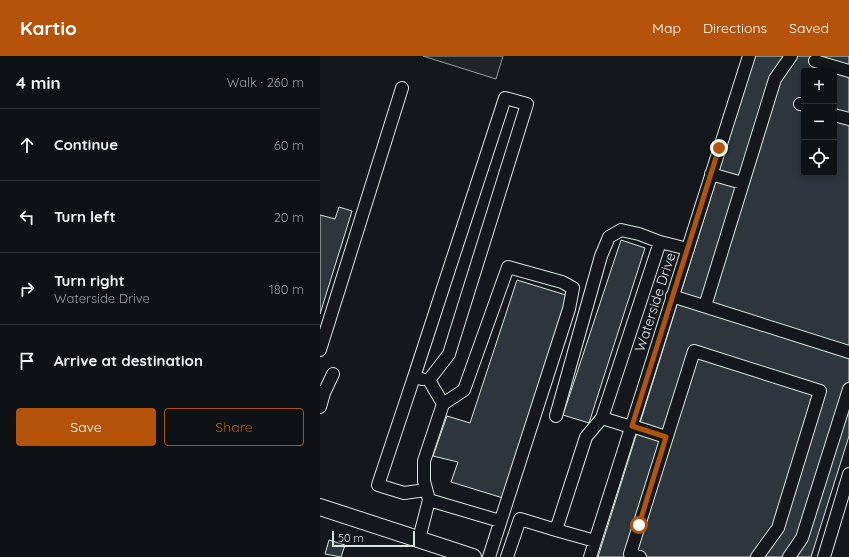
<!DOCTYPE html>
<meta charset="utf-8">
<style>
:root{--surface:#0f1215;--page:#181b1e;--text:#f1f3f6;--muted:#9b9ea0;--line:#2f3234;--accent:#b45309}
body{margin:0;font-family:Quicksand,sans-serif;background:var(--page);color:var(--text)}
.controls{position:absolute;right:12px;top:12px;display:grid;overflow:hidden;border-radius:4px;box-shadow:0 2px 10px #0003}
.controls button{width:36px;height:36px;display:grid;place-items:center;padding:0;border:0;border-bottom:1px solid var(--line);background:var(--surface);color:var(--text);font:20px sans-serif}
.scale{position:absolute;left:12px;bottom:10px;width:83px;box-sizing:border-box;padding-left:4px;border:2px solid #d8e6dc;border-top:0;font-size:11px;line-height:14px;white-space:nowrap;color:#d8e6dc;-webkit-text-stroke:3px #14181c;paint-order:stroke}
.stop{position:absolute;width:12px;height:12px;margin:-9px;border:3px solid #b45309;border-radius:50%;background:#fff}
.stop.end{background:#b45309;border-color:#fff;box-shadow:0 1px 4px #0008}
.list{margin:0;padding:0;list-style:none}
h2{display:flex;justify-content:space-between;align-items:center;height:52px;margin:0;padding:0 16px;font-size:17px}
h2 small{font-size:13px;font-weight:400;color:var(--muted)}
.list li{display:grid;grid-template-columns:26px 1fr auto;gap:12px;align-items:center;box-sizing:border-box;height:72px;padding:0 16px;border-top:1px solid var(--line)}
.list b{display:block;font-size:15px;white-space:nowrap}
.list p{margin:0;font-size:13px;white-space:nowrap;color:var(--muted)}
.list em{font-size:13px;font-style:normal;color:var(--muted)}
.actions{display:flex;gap:8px;padding:12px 16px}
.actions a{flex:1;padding:9px 0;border:1px solid var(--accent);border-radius:4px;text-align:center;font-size:14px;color:var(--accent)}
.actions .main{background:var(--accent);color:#fff}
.icon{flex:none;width:22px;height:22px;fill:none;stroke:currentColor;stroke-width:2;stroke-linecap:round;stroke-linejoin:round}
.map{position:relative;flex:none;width:529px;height:501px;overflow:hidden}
header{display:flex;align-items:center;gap:24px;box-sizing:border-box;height:56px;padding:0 20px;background:var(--accent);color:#fff}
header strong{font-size:19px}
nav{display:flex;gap:22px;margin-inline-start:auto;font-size:14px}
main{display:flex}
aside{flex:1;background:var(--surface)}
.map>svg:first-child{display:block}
.green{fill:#202428;stroke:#939e99}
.building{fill:#2c363c;stroke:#d8e6dc;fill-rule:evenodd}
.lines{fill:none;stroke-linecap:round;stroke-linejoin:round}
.minor-casing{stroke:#d8e6dc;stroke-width:14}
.major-casing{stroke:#d8e6dc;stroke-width:18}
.minor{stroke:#14181c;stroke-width:12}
.major{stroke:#14181c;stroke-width:16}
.route{stroke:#b45309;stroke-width:5}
.labels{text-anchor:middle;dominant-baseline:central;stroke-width:3;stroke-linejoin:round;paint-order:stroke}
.street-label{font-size:14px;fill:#d8e6dc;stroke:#14181c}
</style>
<header>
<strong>Kartio</strong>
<nav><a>Map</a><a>Directions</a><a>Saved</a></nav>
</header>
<main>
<aside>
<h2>4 min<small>Walk · 260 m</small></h2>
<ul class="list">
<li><svg class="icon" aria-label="ahead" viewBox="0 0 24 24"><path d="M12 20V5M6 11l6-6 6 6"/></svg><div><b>Continue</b></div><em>60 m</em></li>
<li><svg class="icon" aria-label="left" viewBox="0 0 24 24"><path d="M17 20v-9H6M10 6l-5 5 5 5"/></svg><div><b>Turn left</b></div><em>20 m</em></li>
<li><svg class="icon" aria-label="right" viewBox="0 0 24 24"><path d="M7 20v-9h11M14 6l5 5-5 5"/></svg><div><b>Turn right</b><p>Waterside Drive</p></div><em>180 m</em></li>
<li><svg class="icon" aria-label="arrive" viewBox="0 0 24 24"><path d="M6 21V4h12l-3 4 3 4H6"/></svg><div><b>Arrive at destination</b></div></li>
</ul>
<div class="actions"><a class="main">Save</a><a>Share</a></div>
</aside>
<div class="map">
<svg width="529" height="501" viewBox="0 0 529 501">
<rect width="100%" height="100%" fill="#14181c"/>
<path class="green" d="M103,0H183L176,23Z"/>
<path class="building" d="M435,0H529V380L491,501H278ZM484,15H514V117H484Z
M19,151L32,155L0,258V159L15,163Z
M301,184L325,192L269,367L243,359Z
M197,224L249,240L183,442L131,426L138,406L113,400L127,360L150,367Z
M9,484L25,489L21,501L5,498Z"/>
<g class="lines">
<g class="minor-casing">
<path id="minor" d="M495,5L529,15
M480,48L484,49
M514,59L529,63
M391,118L422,127
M352,240L529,296
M385,250L455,23L471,0
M0,294L82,32
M94,321L185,42L207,48L129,298L109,324L123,348
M102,323L94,321L58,429L84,437L106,434
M0,336L4,337L13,318
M0,351L4,337
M236,360L281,200L289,181L301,174L319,178L340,186
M312,370L346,381
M311,371L282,362L340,186L368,193
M109,444L180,465
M99,483L109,444L104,425V405L123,348L144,334L188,211L242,226L253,232L249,253L169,501
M275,485L236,474L266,381L282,362
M187,501L200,463L236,474
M270,501L429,0
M320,501L310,498L374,295L500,335L458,472L437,501
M469,501L482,482L529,333
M504,501L529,418"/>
</g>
<g class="major-casing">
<path id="major" d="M0,451L153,501"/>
</g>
<use href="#minor" class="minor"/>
<use href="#major" class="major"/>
</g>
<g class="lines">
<path class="route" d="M319,469L346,381L312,370L399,92"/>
</g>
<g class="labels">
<g class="street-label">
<text transform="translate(335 246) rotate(-72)">Waterside Drive</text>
</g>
</g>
</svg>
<div class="controls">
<button>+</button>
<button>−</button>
<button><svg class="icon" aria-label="locate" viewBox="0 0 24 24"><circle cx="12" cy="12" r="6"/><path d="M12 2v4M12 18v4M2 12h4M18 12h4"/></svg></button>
</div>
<div class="scale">50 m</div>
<div class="stop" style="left:319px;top:469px"></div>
<div class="stop end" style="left:399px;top:92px"></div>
</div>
</main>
